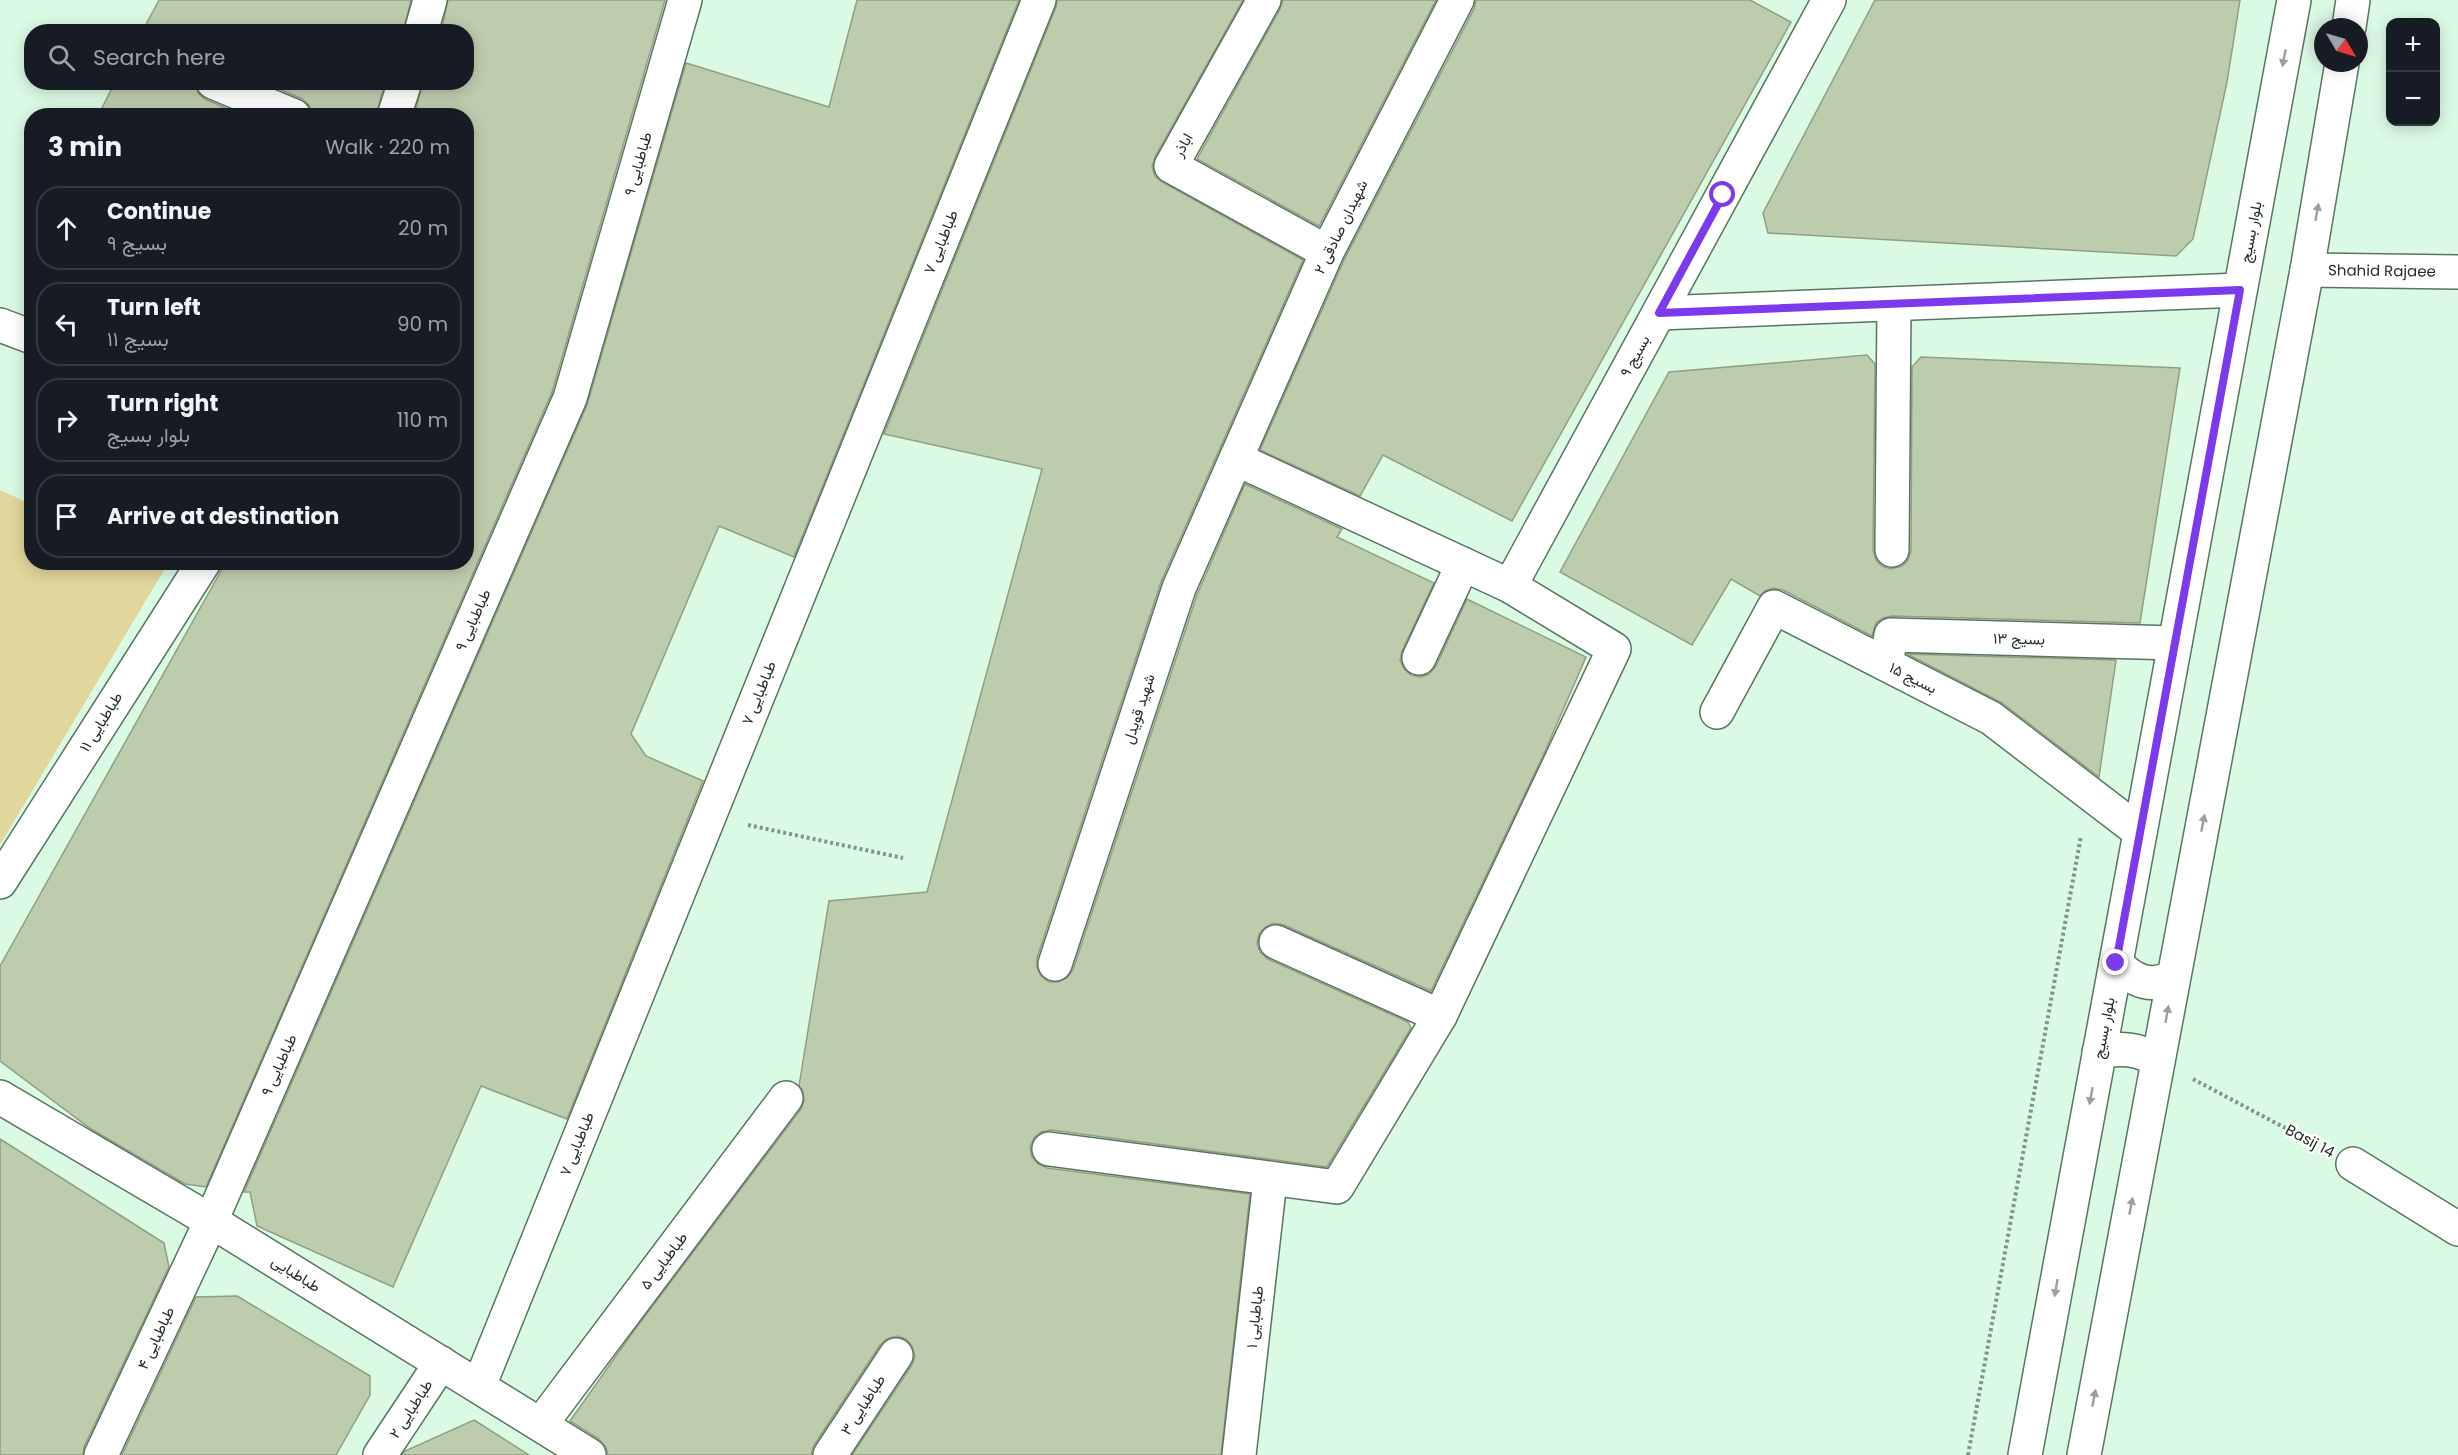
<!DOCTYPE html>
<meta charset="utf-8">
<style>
:root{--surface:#171b24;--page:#242831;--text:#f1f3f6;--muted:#9ea1a6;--line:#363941}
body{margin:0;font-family:Poppins,Vazirmatn,sans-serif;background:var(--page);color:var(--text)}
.controls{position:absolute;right:18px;top:18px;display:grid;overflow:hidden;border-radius:12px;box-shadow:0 3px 15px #0003}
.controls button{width:54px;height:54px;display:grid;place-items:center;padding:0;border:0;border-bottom:2px solid var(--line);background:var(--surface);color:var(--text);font:30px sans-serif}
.compass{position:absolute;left:2314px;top:18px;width:54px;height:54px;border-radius:50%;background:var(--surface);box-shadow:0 3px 15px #0003;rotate:128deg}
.stop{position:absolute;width:18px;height:18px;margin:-14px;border:4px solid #7c3aed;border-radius:50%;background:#fff}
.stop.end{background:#7c3aed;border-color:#fff;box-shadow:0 2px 6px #0008}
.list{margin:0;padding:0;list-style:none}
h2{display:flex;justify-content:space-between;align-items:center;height:78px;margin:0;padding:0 24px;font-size:26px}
h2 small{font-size:20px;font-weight:400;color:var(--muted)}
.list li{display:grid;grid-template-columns:39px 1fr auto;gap:18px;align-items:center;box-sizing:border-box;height:84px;margin:0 12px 12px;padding:0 12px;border:2px solid var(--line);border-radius:24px}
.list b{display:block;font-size:22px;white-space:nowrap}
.list p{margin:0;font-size:20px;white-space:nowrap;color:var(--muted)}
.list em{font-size:20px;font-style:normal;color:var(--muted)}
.icon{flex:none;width:33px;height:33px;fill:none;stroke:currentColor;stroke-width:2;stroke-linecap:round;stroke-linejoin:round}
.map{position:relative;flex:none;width:2458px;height:1455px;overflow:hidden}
.search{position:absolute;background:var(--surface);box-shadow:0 3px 15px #0003;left:24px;top:24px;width:450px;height:66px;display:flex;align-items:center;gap:15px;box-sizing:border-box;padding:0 21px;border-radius:24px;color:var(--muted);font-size:22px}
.panel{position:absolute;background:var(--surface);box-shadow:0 3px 15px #0003;left:24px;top:108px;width:450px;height:462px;border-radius:24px}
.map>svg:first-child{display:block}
.green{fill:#e1d69c}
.building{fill:#beccae;stroke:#919e81;stroke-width:1.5}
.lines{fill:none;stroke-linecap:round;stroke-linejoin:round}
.minor-casing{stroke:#597562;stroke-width:36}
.major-casing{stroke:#597562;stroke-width:36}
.path{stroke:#7f9586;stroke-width:4;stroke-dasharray:3 3;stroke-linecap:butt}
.minor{stroke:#fff;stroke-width:33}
.major{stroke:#fff;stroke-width:33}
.oneway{fill:#9ba09d}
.route{stroke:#7c3aed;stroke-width:8}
.labels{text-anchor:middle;stroke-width:5;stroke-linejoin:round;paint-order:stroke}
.street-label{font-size:15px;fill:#212d25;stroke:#fefefe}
</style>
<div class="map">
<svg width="2458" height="1455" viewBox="0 0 2458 1455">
<rect width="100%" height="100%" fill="#dbfae4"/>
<path class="green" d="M0,490L31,504L32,562H162L167,565L0,845Z"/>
<g class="building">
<path d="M159,0H411L403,32H142Z"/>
<path d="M448,0H665L552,392L206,1187L185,1184L91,1129L0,1061V966L226,562H466V116H414L423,82H466V32H441Z"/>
<path d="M857,0H1019L794,557L719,526L631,734L646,756L703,781L567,1119L481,1086L393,1287L257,1226L250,1192H244L587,405L686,63L829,107Z"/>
<path d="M1057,0H1243L1155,157L1152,167L1155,176L1162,182L1303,260L1161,582L1037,958V967L1041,976L1049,982H1058L1067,978L1073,970L1197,595L1245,484L1342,529L1337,537L1434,583L1402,651L1400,660L1404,669L1411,675L1421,677L1429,674L1436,666L1467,599L1586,657L1542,758L1431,991L1284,925L1274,923L1265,927L1259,934L1257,944L1260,952L1268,959L1408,1022L1411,1028L1327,1167L1051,1130L1041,1132L1034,1138L1030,1147L1032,1157L1038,1164L1047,1168L1250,1194L1221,1455H852L912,1365L915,1356L912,1346L906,1339L897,1336L887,1339L880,1345L814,1445L811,1455H608L606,1447L599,1439L570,1421L633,1332L801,1109L804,1101L803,1091L799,1086L829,901L927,892L1042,469L884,434L1056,7Z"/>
<path d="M1283,0H1436L1319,226L1197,159L1280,9Z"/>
<path d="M1476,0H1750L1791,22L1512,521L1383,455L1360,496L1260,450L1344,260L1474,9Z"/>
<path d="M1875,0H2240L2227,82L2193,239L2176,256L1768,233L1763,213Z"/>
<path d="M115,82H195L198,93L205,99L244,116H98Z"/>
<path d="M263,82H385L376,116H312L309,105L302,99Z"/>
<path d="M1867,355L1875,364L1873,550L1876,560L1882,566L1891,569L1902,566L1908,560L1911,551L1912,367L1921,357L2180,368L2140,623L1892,616L1883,618L1876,623L1872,636L1783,590L1773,588L1765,591L1760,596L1731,579L1692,645L1560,572L1669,372Z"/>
<path d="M1907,654L2116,660L2099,777L2002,703Z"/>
<path d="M0,1139L164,1243L169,1267L84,1447L83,1455H0Z"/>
<path d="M237,1296L370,1376V1395L336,1455H122L196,1297Z"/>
<path d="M474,1420L529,1455H402L405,1451Z"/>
</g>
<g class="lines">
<defs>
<g id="minor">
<path d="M1264,0L1171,166L1327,252"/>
<path d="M421,32L430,0"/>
<path d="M213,82L294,116"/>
<path d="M394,116L405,82"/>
<path id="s1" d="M2307,270L2458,272"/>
<path d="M1659,313L2240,290"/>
<path d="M0,325L32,337"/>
<path d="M1892,550L1894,304"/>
<path d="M1510,586L1829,0"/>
<path d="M1419,658L1463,564"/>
<path d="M1886,664L1891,635L2175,643"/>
<path d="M1717,712L1774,607L1991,718L2140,832"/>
<path d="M0,882L204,562"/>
<path d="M1276,942L1440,1016"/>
<path d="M1055,964L1179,588L1327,252L1457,0"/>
<path d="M0,1097L211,1221L589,1455"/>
<path d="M1049,1149L1337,1187L1440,1016L1614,649L1510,586L1236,459"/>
<path d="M2353,1164L2458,1229"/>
<path d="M479,1386L1039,0"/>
<path d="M541,1424L786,1098"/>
<path d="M101,1455L211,1221L570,398L685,0"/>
<path d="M380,1455L441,1363"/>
<path d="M830,1455L896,1355"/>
<path d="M1239,1455L1270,1180"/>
</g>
<g id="major">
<path d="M2349,27L2353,0"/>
<path d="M2116,963C2133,981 2150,989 2173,977"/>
<path d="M2099,1052C2121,1047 2138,1049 2158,1060"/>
<path d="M2025,1455L2294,0"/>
<path d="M2084,1455L2307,270L2342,63"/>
</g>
</defs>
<use href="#minor" class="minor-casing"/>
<use href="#major" class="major-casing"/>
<g class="path">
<path d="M748,825L903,858"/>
<path d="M2193,1079L2319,1146"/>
<path d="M1968,1455L2081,836"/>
</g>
<use href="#minor" class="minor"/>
<use href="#major" class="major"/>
</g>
<defs><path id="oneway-solid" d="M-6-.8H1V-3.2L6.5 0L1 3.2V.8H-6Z" transform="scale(1.5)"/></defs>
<g class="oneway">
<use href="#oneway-solid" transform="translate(2284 58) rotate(101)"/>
<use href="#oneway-solid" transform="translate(2317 212) rotate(-80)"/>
<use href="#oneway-solid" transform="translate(2203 823) rotate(-79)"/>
<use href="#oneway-solid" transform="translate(2167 1014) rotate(-80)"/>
<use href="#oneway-solid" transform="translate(2091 1096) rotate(100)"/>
<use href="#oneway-solid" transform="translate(2131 1206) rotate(-79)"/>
<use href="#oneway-solid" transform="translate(2056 1288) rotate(100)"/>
<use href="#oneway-solid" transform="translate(2094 1398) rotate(-79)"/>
</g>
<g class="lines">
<path class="route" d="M1723,195L1659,313L2240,290L2116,963"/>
</g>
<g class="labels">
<g class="street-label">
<text transform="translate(1183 145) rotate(-61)" y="5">اباذر</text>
<text transform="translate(638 164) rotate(-74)" y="5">طباطبایی ۹</text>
<text transform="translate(1341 227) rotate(-64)" y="5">شهیدان صادقی ۲</text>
<text transform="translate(2251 232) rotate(-79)" y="5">بلوار بسیج</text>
<text transform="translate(941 242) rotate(-68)" y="5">طباطبایی ۷</text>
<text dy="5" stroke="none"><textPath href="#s1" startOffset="75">Shahid Rajaee</textPath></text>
<text transform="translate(1635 356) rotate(-61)" y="5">بسیج ۹</text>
<text transform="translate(473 620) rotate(-66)" y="5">طباطبایی ۹</text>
<text transform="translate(2019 639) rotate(1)" y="5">بسیج ۱۳</text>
<text transform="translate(1913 678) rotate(27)" y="5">بسیج ۱۵</text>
<text transform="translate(759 693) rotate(-68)" y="5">طباطبایی ۷</text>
<text transform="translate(1139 709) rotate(-72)" y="5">شهید قویدل</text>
<text transform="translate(101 722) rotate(-58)" y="5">طباطبایی ۱۱</text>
<text transform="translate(2104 1028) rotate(-79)" y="5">بلوار بسیج</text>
<text transform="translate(279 1065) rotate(-66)" y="5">طباطبایی ۹</text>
<text transform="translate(2310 1141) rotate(28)" y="5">Basij 14</text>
<text transform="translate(577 1144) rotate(-68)" y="5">طباطبایی ۷</text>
<text transform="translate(664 1261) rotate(-53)" y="5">طباطبایی ۵</text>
<text transform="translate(296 1274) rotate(32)" y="5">طباطبایی</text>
<text transform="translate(1255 1317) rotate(-84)" y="5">طباطبایی ۱</text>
<text transform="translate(156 1338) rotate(-65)" y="5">طباطبایی ۴</text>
<text transform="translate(863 1405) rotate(-57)" y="5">طباطبایی ۳</text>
<text transform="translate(411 1409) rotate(-57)" y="5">طباطبایی ۲</text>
</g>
</g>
</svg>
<div class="controls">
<button>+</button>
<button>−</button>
</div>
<svg class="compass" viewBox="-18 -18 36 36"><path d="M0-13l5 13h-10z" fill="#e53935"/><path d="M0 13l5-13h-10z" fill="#9ea1a6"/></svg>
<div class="stop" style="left:1723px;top:195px"></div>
<div class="stop end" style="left:2116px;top:963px"></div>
<div class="search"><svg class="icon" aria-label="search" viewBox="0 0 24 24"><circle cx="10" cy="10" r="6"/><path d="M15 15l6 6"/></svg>Search here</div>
<section class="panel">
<h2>3 min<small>Walk · 220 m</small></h2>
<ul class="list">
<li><svg class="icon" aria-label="ahead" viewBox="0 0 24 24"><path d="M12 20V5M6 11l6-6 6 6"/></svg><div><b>Continue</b><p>بسیج ۹</p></div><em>20 m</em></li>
<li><svg class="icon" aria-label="left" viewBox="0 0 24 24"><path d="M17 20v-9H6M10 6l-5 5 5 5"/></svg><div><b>Turn left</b><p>بسیج ۱۱</p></div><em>90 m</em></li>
<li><svg class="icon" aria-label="right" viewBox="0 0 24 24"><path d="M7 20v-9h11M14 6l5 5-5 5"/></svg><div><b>Turn right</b><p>بلوار بسیج</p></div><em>110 m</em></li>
<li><svg class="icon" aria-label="arrive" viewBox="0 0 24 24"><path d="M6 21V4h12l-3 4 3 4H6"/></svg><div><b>Arrive at destination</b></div></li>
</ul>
</section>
</div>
